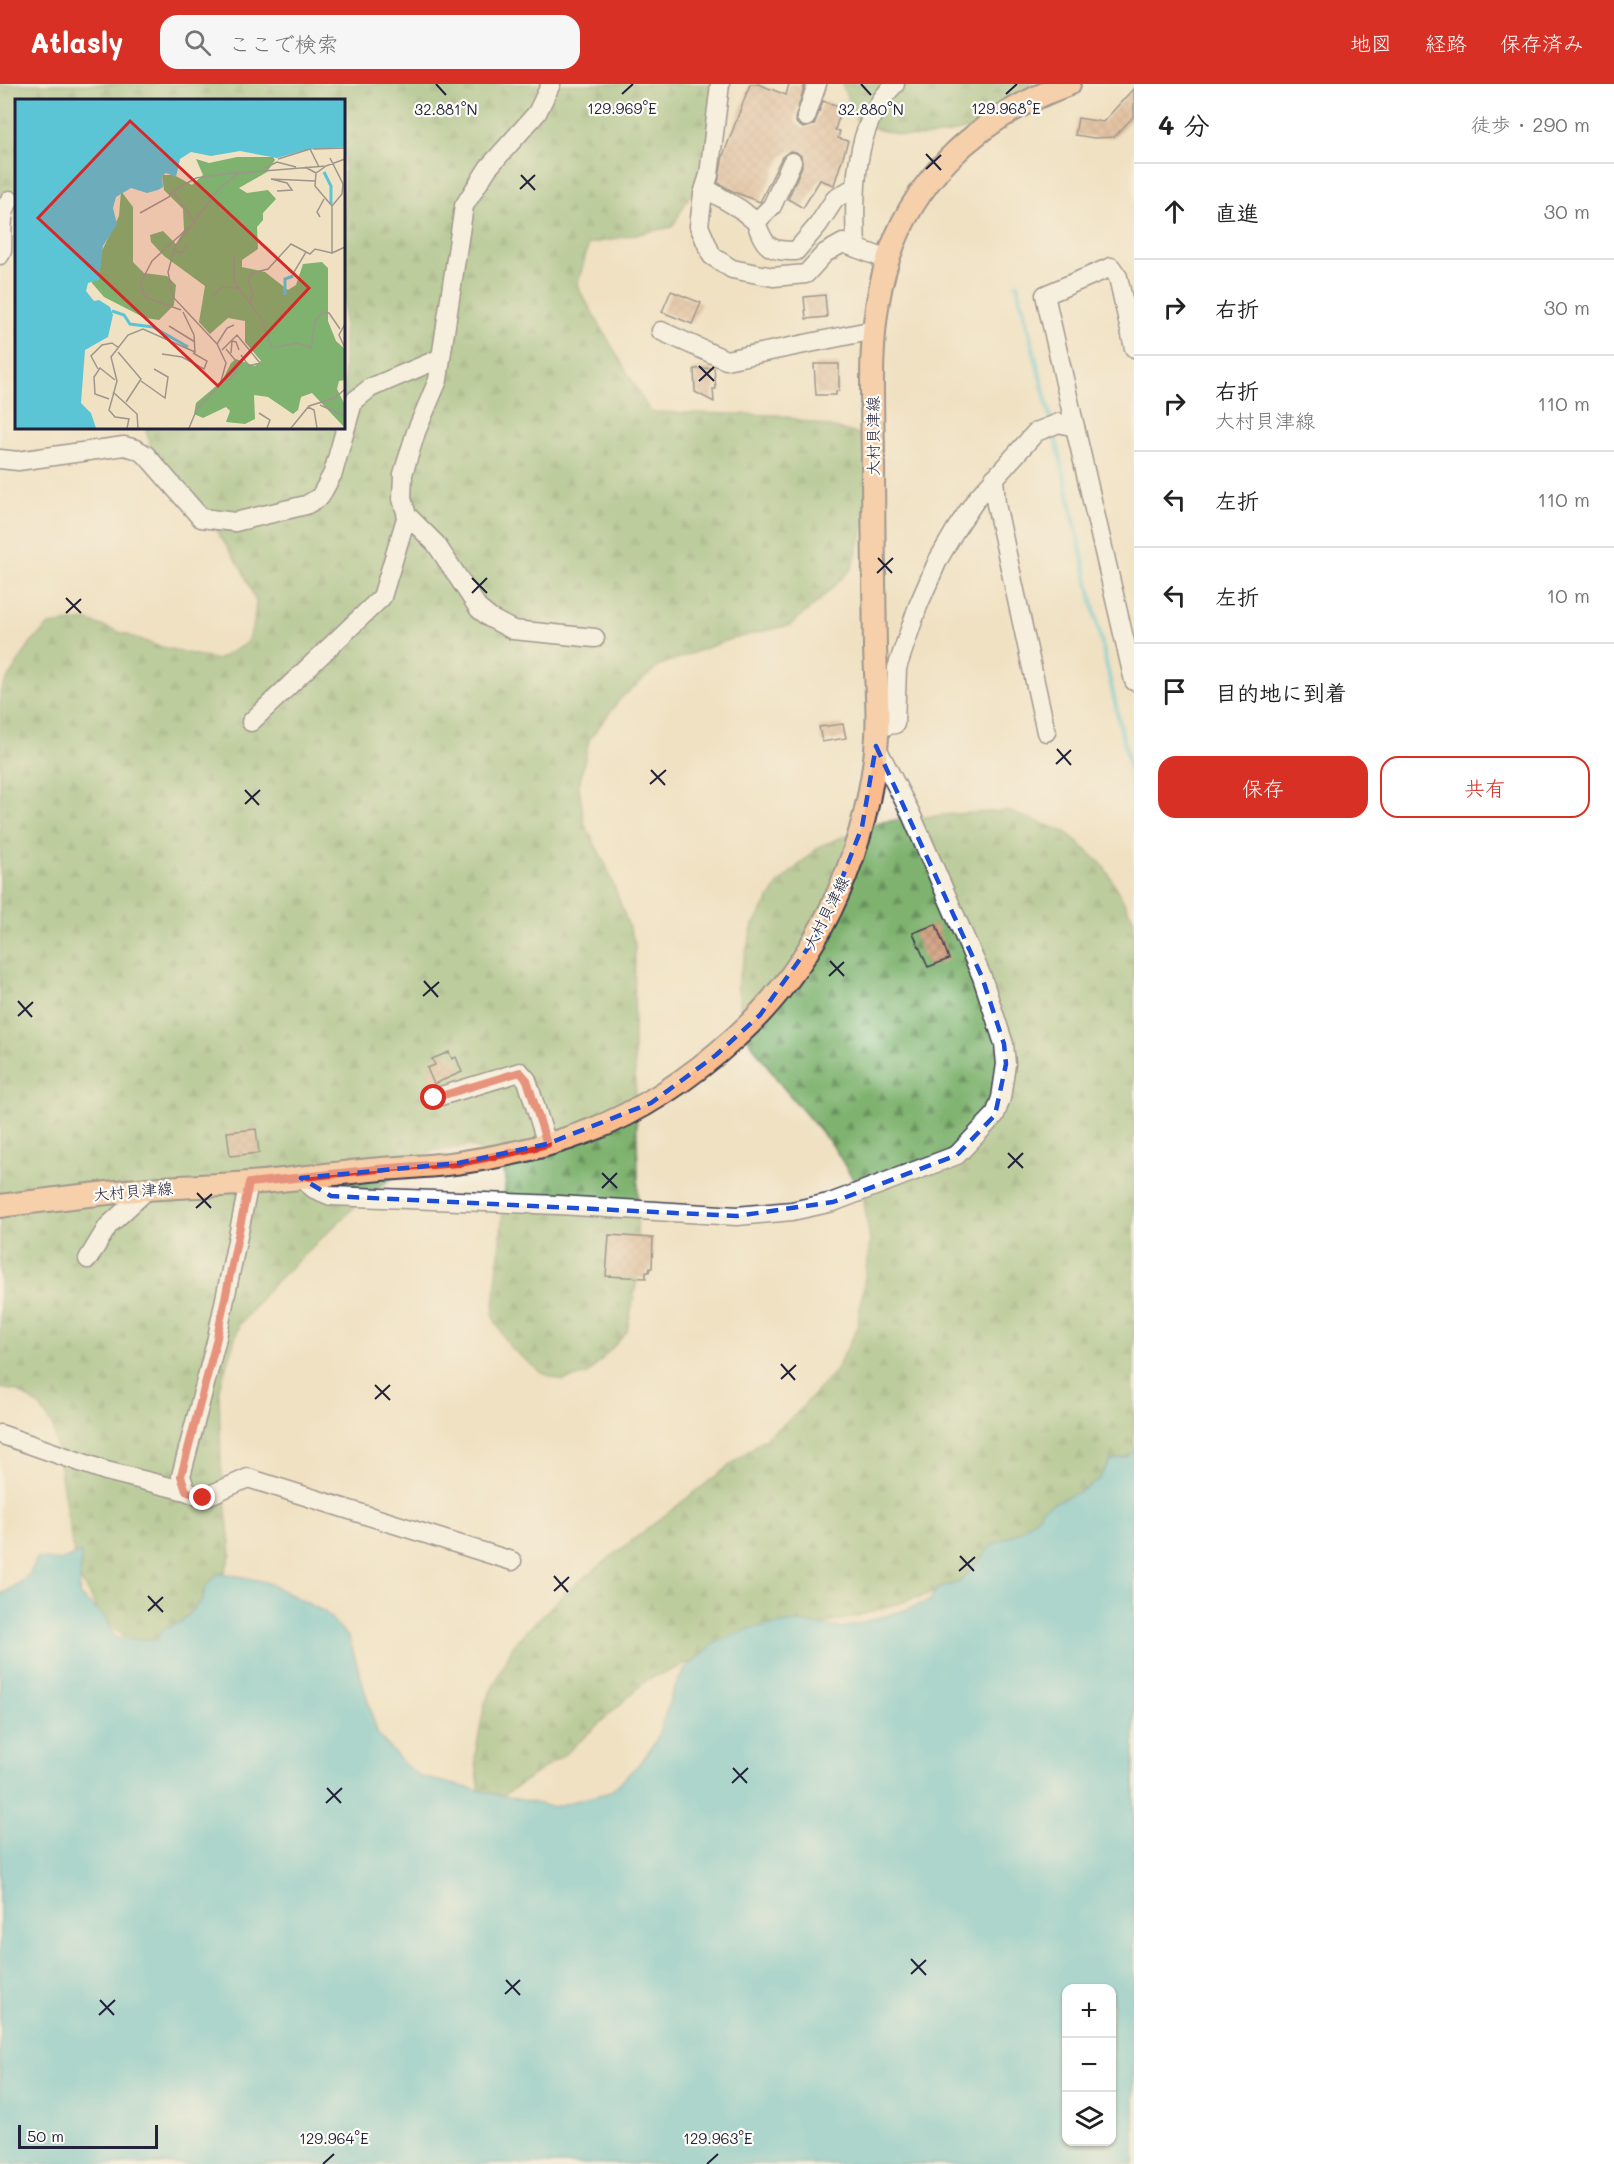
<!DOCTYPE html>
<html lang="ja">
<meta charset="utf-8">
<style>
:root{--surface:#fff;--page:#f6f6f6;--text:#222;--muted:#767676;--line:#e0e0e0;--accent:#d93025}
body{margin:0;font-family:Mali,"Klee One",sans-serif;background:var(--page);color:var(--text)}
.controls{position:absolute;right:18px;bottom:18px;display:grid;overflow:hidden;border-radius:12px;box-shadow:0 2px 4px #0004}
.controls button{width:54px;height:54px;display:grid;place-items:center;padding:0;border:0;border-bottom:2px solid var(--line);background:var(--surface);color:var(--text);font:30px sans-serif}
.scale{position:absolute;left:18px;bottom:15px;width:140px;box-sizing:border-box;padding-left:6px;border:3px solid #22223b;border-top:0;font-size:16px;line-height:21px;white-space:nowrap;color:#22223b;-webkit-text-stroke:4px #fdfcf7;paint-order:stroke}
.stop{position:absolute;width:18px;height:18px;margin:-14px;border:4px solid #d93025;border-radius:50%;background:#fff}
.stop.end{background:#d93025;border-color:#fff;box-shadow:0 2px 6px #0008}
.list{margin:0;padding:0;list-style:none}
h2{display:flex;justify-content:space-between;align-items:center;height:78px;margin:0;padding:0 24px;font-size:26px}
h2 small{font-size:20px;font-weight:400;color:var(--muted)}
.list li{display:grid;grid-template-columns:39px 1fr auto;gap:18px;align-items:center;box-sizing:border-box;height:96px;padding:0 24px;border-top:2px solid var(--line)}
.list b{display:block;font-size:22px;white-space:nowrap}
.list p{margin:0;font-size:20px;white-space:nowrap;color:var(--muted)}
.list em{font-size:20px;font-style:normal;color:var(--muted)}
.actions{display:flex;gap:12px;padding:18px 24px}
.actions a{flex:1;padding:14px 0;border:2px solid var(--accent);border-radius:18px;text-align:center;font-size:21px;color:var(--accent)}
.actions .main{background:var(--accent);color:#fff}
.icon{flex:none;width:33px;height:33px;fill:none;stroke:currentColor;stroke-width:2;stroke-linecap:round;stroke-linejoin:round}
.map{position:relative;flex:none;width:1134px;height:2080px;overflow:hidden}
header{display:flex;align-items:center;gap:36px;box-sizing:border-box;height:84px;padding:0 30px;background:var(--accent);color:#fff}
header strong{font-size:28px}
nav{display:flex;gap:33px;margin-inline-start:auto;font-size:21px}
.search{width:420px;height:54px;background:var(--page);display:flex;align-items:center;gap:15px;box-sizing:border-box;padding:0 21px;border-radius:18px;color:var(--muted);font-size:22px}
main{display:flex}
aside{flex:1;background:var(--surface)}
.map>svg:first-child{display:block}
.forest{fill:url(#forest-firs);stroke:#506a54;stroke-width:1.5}
.water{fill:#5bc5d5;stroke:#3e7488;stroke-width:1.5;fill-rule:evenodd}
.lines{fill:none;stroke-linecap:round;stroke-linejoin:round}
.stream{stroke:#5bc5d5;stroke-width:5}
.building{fill:url(#building-cross-hatch)}
.minor-casing{stroke:#413f4f;stroke-width:21}
.major-casing{stroke:#413f4f;stroke-width:26}
.minor{stroke:#fff;stroke-width:18}
.major{stroke:#fbbb8c;stroke-width:22}
.route{stroke:#d93025;stroke-width:8}
.marked{fill:none;stroke:#1d4ed8;stroke-width:4.5;stroke-dasharray:12 8;stroke-linejoin:round}
.ticks{fill:none;stroke:#22223b;stroke-width:2}
.labels{text-anchor:middle;stroke-width:4.5;stroke-linejoin:round;paint-order:stroke}
.street-label{font-size:16px;fill:#22223b;stroke:#fdfcf7}
.inset-river{fill:none;stroke:#5bc5d5;stroke-width:3}
.inset-road{fill:none;stroke:#9e958d;stroke-width:1.5}
.view{fill:#d62828;fill-opacity:0.15;stroke:#d62828;stroke-width:3}
.inset-edge{fill:none;stroke:#22223b;stroke-width:3}
.ticks-label{font-size:15px;text-anchor:middle;fill:#22223b;stroke:#fdfcf7;stroke-width:4.5;stroke-linejoin:round;paint-order:stroke}
</style>
<header>
<strong>Atlasly</strong>
<div class="search"><svg class="icon" aria-label="search" viewBox="0 0 24 24"><circle cx="10" cy="10" r="6"/><path d="M15 15l6 6"/></svg>ここで検索</div>
<nav><a>地図</a><a>経路</a><a>保存済み</a></nav>
</header>
<main>
<div class="map">
<svg width="1134" height="2080" viewBox="0 0 1134 2080">
<defs>
<pattern id="forest-firs" width="22" height="20" patternUnits="userSpaceOnUse" patternTransform="scale(1.5)"><rect width="22" height="20" fill="#7eb26e"/><path d="M5 1l3.5 6h-7zM16 11l3.5 6h-7z" fill="#67905c"/></pattern>
<pattern id="building-cross-hatch" width="8" height="8" patternUnits="userSpaceOnUse" patternTransform="scale(1.5)"><rect width="8" height="8" fill="#d19d7b"/><path d="M0 0l8 8M0 8l8-8" fill="none" stroke="#a98066"/></pattern>
</defs>
<rect width="100%" height="100%" fill="#fdfcf7"/>
<filter id="ink" filterUnits="userSpaceOnUse"><feTurbulence type="fractalNoise" baseFrequency=".0167" numOctaves="2"/><feDisplacementMap in="SourceGraphic" scale="12" xChannelSelector="R" yChannelSelector="G"/><feConvolveMatrix kernelMatrix="1 2 1 2 8 2 1 2 1" color-interpolation-filters="sRGB"/></filter>
<filter id="wash" filterUnits="userSpaceOnUse"><feTurbulence type="fractalNoise" baseFrequency=".008" numOctaves="4" result="noise"/><feDisplacementMap in="SourceGraphic" scale="24" xChannelSelector="R" yChannelSelector="G"/><feGaussianBlur stdDeviation="1.35" result="paint"/><feColorMatrix in="noise" values="0 0 0 0 0 0 0 0 0 0 0 0 0 0 0 0 0 1.4 0 .05"/><feComposite in="paint" operator="in"/></filter>
<g filter="url(#wash)">
<rect width="100%" height="100%" fill="#f0e1c3"/>
<g class="forest">
<path d="M0,0H718L704,87L672,143L589,160L577,202L650,328L779,331L859,350L875,384L867,433L852,484L818,518L790,541L731,555L660,581L620,615L589,656L579,701L584,739L606,781L635,859L634,961L638,1087L637,1196L627,1248L588,1290L562,1297L540,1288L510,1263L493,1233L506,1094L499,1075L470,1062L432,1067L366,1112L272,1201L239,1241L219,1305L221,1381L231,1470L216,1513L152,1562L132,1558L105,1539L77,1490L53,1343L40,1322L17,1307L0,1304V607L31,558L49,541L86,536L158,562L217,576L247,559L254,539L256,518L243,487L200,422L152,365L145,344H344V16H16V123L0,131Z"/>
<path d="M842,0H1072C1023,22 972,53 916,53C898,53 876,44 858,40Z"/>
<path d="M1007,727L1066,748L1104,782L1134,836V1447L854,1533L742,1559L648,1595L568,1668L482,1726L475,1671L485,1619L515,1558L568,1506L795,1331L835,1287L857,1245L870,1158L863,1111L833,1062L782,1002L746,952L737,902L753,841L779,799L820,762L881,738L953,730Z"/>
</g>
<path class="water" d="M1134,1367V2080H0V1511C18,1500 31,1495 37,1474L60,1477L81,1469L79,1511L105,1533L115,1554L157,1556L162,1546L181,1538L203,1515L205,1503L218,1490L238,1492L266,1498L325,1528L349,1554L378,1651L405,1681L421,1693L552,1723L610,1708L639,1680L656,1657L674,1605L686,1584L715,1559L752,1544L797,1538L842,1544L899,1528L929,1517L937,1505L960,1498L992,1461L1020,1447L1040,1430L1042,1424L1087,1404L1099,1395L1110,1377L1125,1373ZM1066,1904H1112V2058H1066Z"/>
<g class="lines">
<path class="stream" d="M1017,200L1057,360L1134,703"/>
</g>
<g id="blocks">
<g class="building">
<path d="M750,0H758L786,11L789,0H805L795,35L797,40L803,44L814,41L823,17L842,23L835,46L840,47L838,54L848,57L834,101L820,96L803,124L788,115L802,82L801,72L796,68L790,67L782,73L760,118L734,108L718,99L723,72Z"/>
<path d="M1134,4V32L1114,53L1094,54L1075,51L1078,34L1103,38Z"/>
<path d="M671,207L701,219L692,240L662,228Z"/>
<path d="M825,211L827,233L806,235L804,213Z"/>
<path d="M814,280H839V307H836V311H816Z"/>
<path d="M714,284L716,305H713L714,318L695,308L694,285Z"/>
<path d="M843,640L846,654L822,658L819,643Z"/>
<path d="M936,840L949,875L928,883L913,849Z"/>
<path d="M449,968L452,975L456,973L462,988L434,1000L427,984L435,981L432,975Z"/>
<path d="M256,1045L259,1069L230,1072L227,1048Z"/>
<path d="M609,1151L653,1154L652,1184H650L649,1188H646V1194L606,1192Z"/>
</g>
</g>
</g>
<g filter="url(#ink)">
<use href="#blocks" fill-opacity="0" stroke="#413f4f" stroke-width="1.5"/>
<g class="lines">
<defs>
<g id="minor">
<path d="M720,0L709,91L703,110L699,142L712,172L732,185L773,193L806,190L825,169L843,159L888,176"/>
<path d="M806,33L817,0"/>
<path d="M792,78L772,122L756,138C765,164 769,167 796,167L818,141L835,115L855,103"/>
<path d="M705,104L740,125L756,138"/>
<path d="M856,164C854,110 852,41 895,0"/>
<path d="M0,171L2,167C3,149 0,130 10,116"/>
<path d="M661,247L726,276L874,246"/>
<path d="M441,274L464,122L488,84L537,29L551,0"/>
<path d="M1075,343L1045,211L1111,183L1118,193L1134,264"/>
<path d="M0,375L18,377L124,362L136,365L146,371L201,434L235,438L306,421L320,413L333,389L353,318L370,304L441,274L438,296L416,348L403,390L402,415L407,431L436,460L479,525L490,534L513,546L595,554"/>
<path d="M994,394L996,420L1046,648"/>
<path d="M251,638L382,513L407,431"/>
<path d="M877,643L895,640L897,584L918,522L938,476L956,445L977,414L1036,348L1059,339L1075,343L1134,597"/>
<path d="M434,1014L520,988L527,996L547,1060"/>
<path d="M301,1094L314,1105L331,1112L559,1121L737,1132L792,1127L833,1118L957,1071L995,1031L1001,1014L1006,980L1004,960L982,893L910,728L876,662"/>
<path d="M249,1099L216,1258L181,1392L186,1407L203,1414L248,1394L512,1477"/>
<path d="M88,1175L108,1142L148,1105"/>
<path d="M0,1350L106,1387L186,1407"/>
</g>
<path id="major" d="M0,1122C49,1116 99,1109 148,1105C182,1102 216,1102 250,1099C290,1096 330,1090 370,1086C401,1083 432,1083 463,1078C505,1072 549,1062 589,1047C645,1026 693,992 737,952C815,881 862,779 875,675C880,638 876,600 875,563C874,498 873,433 873,368C872,313 869,256 881,201C903,101 975,34 1069,0"/>
</defs>
<use href="#minor" class="minor-casing"/>
<use href="#major" class="major-casing"/>
<use href="#minor" class="minor"/>
<use href="#major" class="major"/>
</g>
</g>
<g class="lines" filter="url(#ink)">
<path class="route" d="M203,1414L186,1407L181,1392L216,1258L249,1099L377,1085L459,1079L525,1066L547,1060L527,996L520,988L434,1014"/>
</g>
<path d="M0 0H1134V2080H0ZM876,662L982,893L1004,960L1006,980L995,1031L957,1071L833,1118L737,1132L331,1112L301,1094L459,1079L547,1060L651,1019L716,971L760,931L823,843L862,743Z" fill="#f0e1c3" fill-opacity=".55" fill-rule="evenodd"/>
<path class="marked" d="M876,662L982,893L1004,960L1006,980L995,1031L957,1071L833,1118L737,1132L331,1112L301,1094L459,1079L547,1060L651,1019L716,971L760,931L823,843L862,743Z"/>
<path class="ticks" d="M436,0L446,11M861,0L871,11M622,10L633,0M1006,10L1017,0M926,70L941,86M926,85L941,71M521,91L535,106M520,105L535,91M699,282L714,297M699,297L714,283M878,474L892,489M877,489L893,474M472,494L487,509M472,509L487,494M66,514L81,529M66,529L81,515M1057,665L1071,681M1056,680L1071,666M651,686L665,701M650,700L666,686M245,706L259,721M245,720L260,706M830,877L844,892M829,892L844,878M424,897L438,913M423,912L439,898M18,917L32,933M18,932L33,918M1008,1069L1023,1084M1008,1084L1023,1069M602,1089L617,1104M602,1104L617,1089M197,1109L211,1124M196,1124L212,1110M781,1280L795,1296M781,1295L796,1281M375,1301L390,1316M375,1315L390,1301M960,1472L974,1487M959,1487L975,1473M554,1492L568,1508M554,1507L569,1493M148,1512L163,1528M148,1527L163,1513M733,1684L747,1699M732,1699L748,1684M327,1704L341,1719M326,1719L342,1704M911,1875L926,1891M911,1890L926,1876M506,1896L520,1911M505,1910L520,1896M100,1916L114,1931M99,1931L115,1916M323,2080L334,2070M707,2080L718,2070"/>
<g class="labels">
<g class="street-label">
<text transform="translate(873 352) rotate(-90)" y="6">大村貝津線</text>
<text transform="translate(826 829) rotate(-63)" y="6">大村貝津線</text>
<text transform="translate(133 1107) rotate(-5)" y="6">大村貝津線</text>
</g>
</g>
<g transform="translate(15 15)">
<rect width="330" height="330" fill="#f0e1c3"/>
<path d="M222,58H258L260,61L252,73L224,89L232,94L253,91L261,100L248,114V121L242,128L243,150L227,161V168L250,173L273,191L281,186L288,165L307,163L313,169V222L321,242L330,250V281L324,282L322,290L330,306V329L297,294L286,298L283,311L278,315L253,298L239,296L240,320L230,325L211,323L215,312L211,308L188,319L179,315L181,304L207,282L216,264L221,260L240,267L246,262L230,243V222L213,219L195,235L184,223L190,187L149,157L136,143L135,136L148,132L161,145L169,131L168,110L149,91L147,76H159L177,86L188,76L181,60L194,64ZM106,92L118,108V163L129,174L152,177L161,186L159,206L144,221L130,219L89,198L77,184V172L104,117Z" fill="#7eb26e"/>
<path d="M0,1H330V48L290,51L262,59L225,52L196,57L176,53L165,60L161,78L151,74L147,77L148,88L143,91L132,94L116,89L101,98L98,109L102,125L88,147L84,181L73,184L71,192L79,202L84,201L95,208L98,216L93,238L70,251L66,304L76,314L81,329H0Z" fill="#5bc5d5"/>
<path class="inset-river" d="M309,73L316,87V105M270,196V180L278,177M97,212L109,216L115,225L138,228L173,248"/>
<path class="inset-road" d="M299,50L330,49M315,59L328,85L327,95L317,107V154L330,148M263,60L295,50L304,68M290,68L301,74L311,67M250,69L262,63L281,68M301,74L300,87L317,107M158,92L181,79L224,73M262,92L277,91L272,84L256,80L300,82M125,114L154,98L158,92L179,122M305,118L302,113L309,100M159,151L167,154L172,145M219,159V181L224,189M283,180L279,173L291,153M198,196L208,188L224,189L235,205L238,194L233,183L237,174L253,170L276,145L295,155L300,150L317,154M235,205L246,219L257,249L282,244L296,249L300,222L308,213L314,214L325,230M166,211L130,198L125,185L137,162L175,127M330,225L324,236L330,249M154,227L180,243M202,245L212,229L219,226M207,251L222,236L245,264L234,267L226,256M103,253L126,280L111,303M216,254L217,242L221,243L224,251M147,255L167,258L189,270L192,262L178,254M83,270L76,257L87,246L97,244L104,249M126,282L150,299L153,278L139,270M208,282L216,280L222,270L221,262L211,250M98,293L122,315L123,329M94,300L80,295L79,278L85,269L100,281M305,306L330,317M293,308L299,311L302,329M244,314L255,321L252,329M112,329L114,320L100,318L94,311L102,282L96,258L113,236L128,230L180,253L179,236L168,213M174,329L182,310L205,286L211,264L202,245L158,198L153,173L160,148L204,90L224,74L311,67L330,60M276,329L294,307L320,299L330,290"/>
<path class="view" d="M115,22L294,189L203,287L23,119Z"/>
<rect width="330" height="330" class="inset-edge"/>
</g>
<g class="ticks-label">
<text x="622" y="30">129.969°E</text>
<text x="1006" y="30">129.968°E</text>
<text x="446" y="31">32.881°N</text>
<text x="871" y="31">32.880°N</text>
<text x="334" y="2060">129.964°E</text>
<text x="718" y="2060">129.963°E</text>
</g>
</svg>
<div class="controls">
<button>+</button>
<button>−</button>
<button><svg class="icon" aria-label="layers" viewBox="0 0 24 24"><path d="M12 4l9 5-9 5-9-5zM3 14l9 5 9-5"/></svg></button>
</div>
<div class="scale">50 m</div>
<div class="stop" style="left:434px;top:1014px"></div>
<div class="stop end" style="left:203px;top:1414px"></div>
</div>
<aside>
<h2>4 分<small>徒歩 · 290 m</small></h2>
<ul class="list">
<li><svg class="icon" aria-label="ahead" viewBox="0 0 24 24"><path d="M12 20V5M6 11l6-6 6 6"/></svg><div><b>直進</b></div><em>30 m</em></li>
<li><svg class="icon" aria-label="right" viewBox="0 0 24 24"><path d="M7 20v-9h11M14 6l5 5-5 5"/></svg><div><b>右折</b></div><em>30 m</em></li>
<li><svg class="icon" aria-label="right" viewBox="0 0 24 24"><path d="M7 20v-9h11M14 6l5 5-5 5"/></svg><div><b>右折</b><p>大村貝津線</p></div><em>110 m</em></li>
<li><svg class="icon" aria-label="left" viewBox="0 0 24 24"><path d="M17 20v-9H6M10 6l-5 5 5 5"/></svg><div><b>左折</b></div><em>110 m</em></li>
<li><svg class="icon" aria-label="left" viewBox="0 0 24 24"><path d="M17 20v-9H6M10 6l-5 5 5 5"/></svg><div><b>左折</b></div><em>10 m</em></li>
<li><svg class="icon" aria-label="arrive" viewBox="0 0 24 24"><path d="M6 21V4h12l-3 4 3 4H6"/></svg><div><b>目的地に到着</b></div></li>
</ul>
<div class="actions"><a class="main">保存</a><a>共有</a></div>
</aside>
</main>
